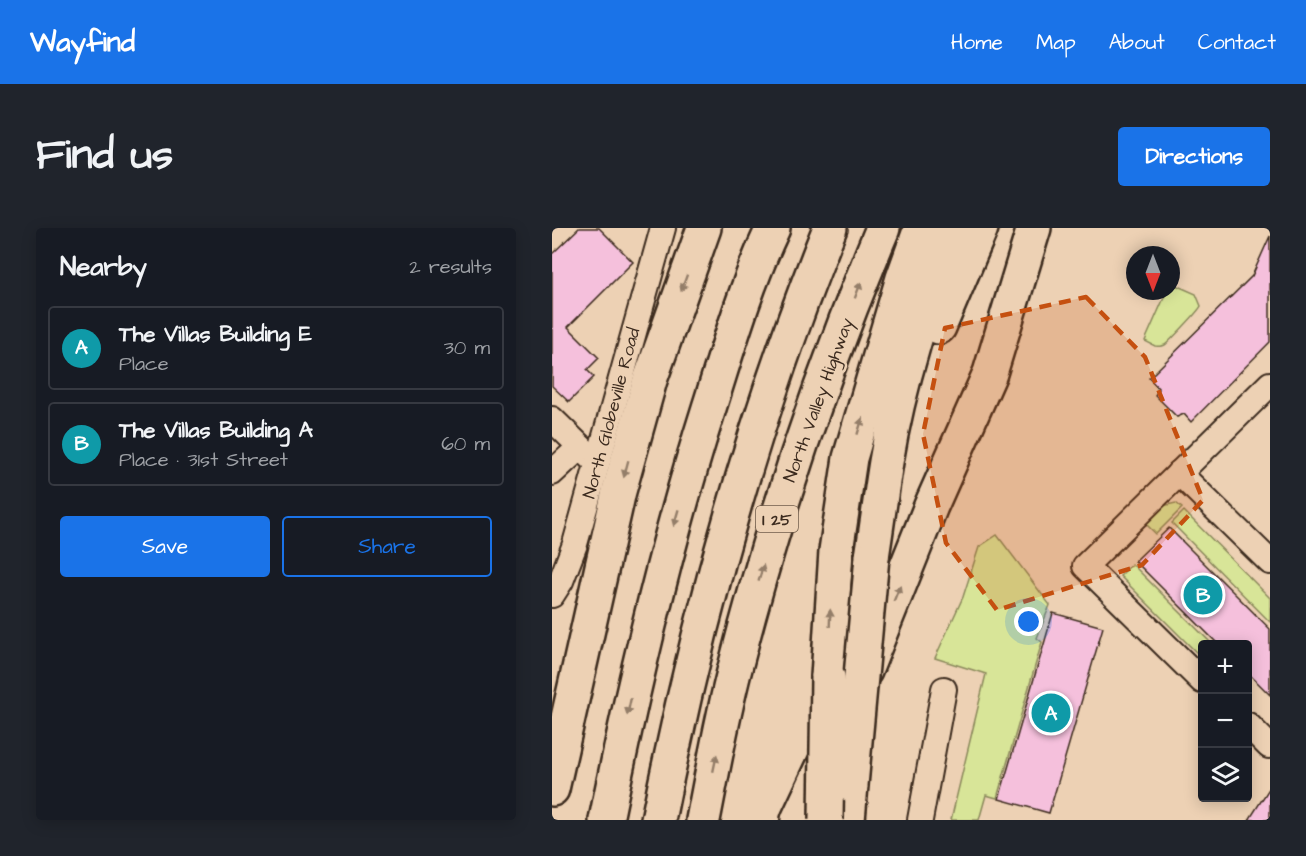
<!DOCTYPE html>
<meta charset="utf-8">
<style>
:root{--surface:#171b24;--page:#20242c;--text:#f1f3f6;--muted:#9ea1a6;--line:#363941;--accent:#1a73e8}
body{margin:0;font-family:"Architects Daughter",sans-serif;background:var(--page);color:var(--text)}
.controls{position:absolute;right:18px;bottom:18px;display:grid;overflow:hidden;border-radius:6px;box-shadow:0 3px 15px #0003}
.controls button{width:54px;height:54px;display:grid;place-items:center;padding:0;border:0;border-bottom:2px solid var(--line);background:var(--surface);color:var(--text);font:30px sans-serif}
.compass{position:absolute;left:574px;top:18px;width:54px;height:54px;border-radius:50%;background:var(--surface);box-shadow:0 3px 15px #0003;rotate:180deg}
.you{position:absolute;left:477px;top:394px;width:21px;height:21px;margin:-15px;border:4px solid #fff;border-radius:50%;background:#1a73e8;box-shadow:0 0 0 9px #1a73e833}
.badge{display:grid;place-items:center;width:39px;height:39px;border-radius:50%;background:var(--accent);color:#fff;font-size:20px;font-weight:700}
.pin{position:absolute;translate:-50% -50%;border:3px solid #fff;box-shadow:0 2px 6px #0006}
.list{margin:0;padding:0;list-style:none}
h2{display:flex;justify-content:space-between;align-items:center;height:78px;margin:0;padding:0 24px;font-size:26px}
h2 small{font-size:20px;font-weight:400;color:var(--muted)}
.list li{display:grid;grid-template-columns:39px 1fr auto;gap:18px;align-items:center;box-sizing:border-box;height:84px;margin:0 12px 12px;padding:0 12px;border:2px solid var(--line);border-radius:6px}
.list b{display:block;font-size:22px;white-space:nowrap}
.list p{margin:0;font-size:20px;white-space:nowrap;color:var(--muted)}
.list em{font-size:20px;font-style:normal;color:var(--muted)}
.actions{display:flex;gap:12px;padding:18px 24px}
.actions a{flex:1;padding:14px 0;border:2px solid var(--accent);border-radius:6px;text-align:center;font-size:21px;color:var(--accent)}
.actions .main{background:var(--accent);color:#fff}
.icon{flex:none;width:33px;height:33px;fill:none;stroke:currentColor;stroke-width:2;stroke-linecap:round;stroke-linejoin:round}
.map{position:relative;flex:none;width:718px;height:592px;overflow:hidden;border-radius:6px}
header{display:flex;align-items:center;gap:36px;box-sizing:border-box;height:84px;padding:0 30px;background:var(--accent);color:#fff}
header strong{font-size:28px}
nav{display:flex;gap:33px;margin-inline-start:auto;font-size:21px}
.intro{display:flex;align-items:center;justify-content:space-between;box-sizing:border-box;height:144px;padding:0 36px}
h1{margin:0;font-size:42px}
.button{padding:15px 27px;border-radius:6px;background:var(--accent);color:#fff;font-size:21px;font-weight:700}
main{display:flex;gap:36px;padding:0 36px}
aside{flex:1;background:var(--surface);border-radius:6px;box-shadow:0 3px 15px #0003}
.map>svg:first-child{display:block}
.green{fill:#d8e598;stroke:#8a885b;stroke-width:1.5}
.building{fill:#f5c0dc;stroke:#3b2a1e;stroke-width:1.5}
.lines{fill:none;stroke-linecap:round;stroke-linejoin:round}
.minor-casing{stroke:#3b2a1e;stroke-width:28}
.highway-casing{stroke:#3b2a1e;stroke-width:38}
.minor{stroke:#edd1b4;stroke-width:24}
.highway{stroke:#edd1b4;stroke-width:33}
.highway-bridge-casing{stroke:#3b2a1e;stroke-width:38;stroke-linecap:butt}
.highway-bridge{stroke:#edd1b4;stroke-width:33}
.oneway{fill:#947e69}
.marked{fill:#c55010;fill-opacity:0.2;stroke:#c55010;stroke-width:4.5;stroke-dasharray:12 8;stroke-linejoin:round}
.labels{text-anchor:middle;stroke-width:5;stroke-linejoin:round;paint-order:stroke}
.shield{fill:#edd1b4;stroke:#705c4b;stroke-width:1.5}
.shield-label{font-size:16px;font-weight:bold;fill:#3b2a1e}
.street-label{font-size:18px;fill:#3b2a1e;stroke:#edd1b4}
</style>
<header>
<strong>Wayfind</strong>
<nav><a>Home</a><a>Map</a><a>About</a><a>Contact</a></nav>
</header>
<div class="intro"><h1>Find us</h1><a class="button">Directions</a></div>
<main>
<aside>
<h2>Nearby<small>2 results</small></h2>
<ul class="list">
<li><span class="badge" style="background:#0f9aa8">A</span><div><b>The Villas Building E</b><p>Place</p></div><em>30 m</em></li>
<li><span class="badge" style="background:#0f9aa8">B</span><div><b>The Villas Building A</b><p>Place · 31st Street</p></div><em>60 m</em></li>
</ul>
<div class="actions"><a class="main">Save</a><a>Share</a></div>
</aside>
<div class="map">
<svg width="718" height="592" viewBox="0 0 718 592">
<rect width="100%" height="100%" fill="#edd1b4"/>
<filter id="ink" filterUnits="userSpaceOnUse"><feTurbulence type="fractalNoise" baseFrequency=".0167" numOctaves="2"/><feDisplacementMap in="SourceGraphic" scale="12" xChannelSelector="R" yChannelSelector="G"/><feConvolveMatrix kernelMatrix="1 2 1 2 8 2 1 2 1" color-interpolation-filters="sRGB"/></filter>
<g filter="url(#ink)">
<g class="green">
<path d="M619,55L644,66L649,78C647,83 617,114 613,117C609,119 607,118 603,118L593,113L615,63H619Z"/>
<path d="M624,275L630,280L604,306L591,293L606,279Z"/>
<path d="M632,283L718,370V394L620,295Z"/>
<path d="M445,307L498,377L485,410L490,414L445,570L434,567L427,592H399L434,446L383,430L411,369L427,319Z"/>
<path d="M580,336L660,416H650V430L568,348Z"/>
</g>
<g class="building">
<path d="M27,0H47L81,34L16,99L47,130L35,142L42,149L17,174L0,158V26Z"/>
<path d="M718,8V114L639,194L632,186L625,189L603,167L607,161L597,150L700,48Z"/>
<path d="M617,300L718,401V467L696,445V417H667L583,333Z"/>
<path d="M501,385L551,399L497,585L447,571Z"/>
<path d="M718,559V592H697Z"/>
</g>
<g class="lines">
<defs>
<g id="minor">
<path d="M0,191L45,235"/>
<path d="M0,245L28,219"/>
<path d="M627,245L718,334"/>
<path d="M0,367L9,353L23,316L111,0"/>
<path d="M650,453L533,338L718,156"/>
<path d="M696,497L717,518L718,516"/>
<path d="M368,592L392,461"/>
</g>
<g id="highway">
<path d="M387,99L429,0"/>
<path d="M320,329C325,297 329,265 334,234C347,154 373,76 400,0"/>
<path d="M313,443L379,278L438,145L482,0"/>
<path d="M276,449L284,323L298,230L351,50L369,0"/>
<path d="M0,561L67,263L98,152L152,0"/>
<path d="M54,592C82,453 114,316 157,180C176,120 194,57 221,0"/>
<path d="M106,592C146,390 201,191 278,0"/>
<path d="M151,592C161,541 170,490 183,440C221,290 271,143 331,0"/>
<path d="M246,592L277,526"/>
<path d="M296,592L299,557"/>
</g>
</defs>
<use href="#minor" class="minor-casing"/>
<use href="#highway" class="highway-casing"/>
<use href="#minor" class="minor"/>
<use href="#highway" class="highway"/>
<defs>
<g id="highway-bridge">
<path d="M299,557L320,329"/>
<path d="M274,592L276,449"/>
</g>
</defs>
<use href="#highway-bridge" class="highway-bridge-casing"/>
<use href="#highway-bridge" class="highway-bridge"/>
</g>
<defs><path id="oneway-solid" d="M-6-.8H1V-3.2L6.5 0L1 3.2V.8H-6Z" transform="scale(1.5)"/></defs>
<g class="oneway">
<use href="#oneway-solid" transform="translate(132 55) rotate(110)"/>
<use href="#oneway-solid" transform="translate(306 62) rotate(-69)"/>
<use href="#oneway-solid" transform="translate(308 198) rotate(-73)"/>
<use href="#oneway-solid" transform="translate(74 241) rotate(105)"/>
<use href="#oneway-solid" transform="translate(124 290) rotate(106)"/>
<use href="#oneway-solid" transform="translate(209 345) rotate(-74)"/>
<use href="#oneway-solid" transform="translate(345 365) rotate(-68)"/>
<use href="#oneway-solid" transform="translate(278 390) rotate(-88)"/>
<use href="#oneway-solid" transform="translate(77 479) rotate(102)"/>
<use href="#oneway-solid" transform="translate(163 535) rotate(-78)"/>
</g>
</g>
<path class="marked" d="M534,69L593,129L651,272L590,337L445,382L394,315L371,206L393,100Z"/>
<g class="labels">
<rect class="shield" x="204" y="278" width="42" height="26" rx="4.5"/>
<g class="shield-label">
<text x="225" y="297">I 25</text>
</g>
<g class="street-label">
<text transform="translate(266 172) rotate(-70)" y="6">North Valley Highway</text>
<text transform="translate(59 185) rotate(-75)" y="6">North Globeville Road</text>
</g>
</g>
</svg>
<div class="controls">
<button>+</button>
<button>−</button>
<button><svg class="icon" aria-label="layers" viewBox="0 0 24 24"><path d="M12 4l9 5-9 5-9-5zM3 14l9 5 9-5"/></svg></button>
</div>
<svg class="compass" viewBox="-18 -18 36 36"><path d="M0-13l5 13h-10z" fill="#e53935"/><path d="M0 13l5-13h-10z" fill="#9ea1a6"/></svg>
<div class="you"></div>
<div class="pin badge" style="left:499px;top:485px;background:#0f9aa8">A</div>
<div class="pin badge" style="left:651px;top:367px;background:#0f9aa8">B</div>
</div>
</main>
